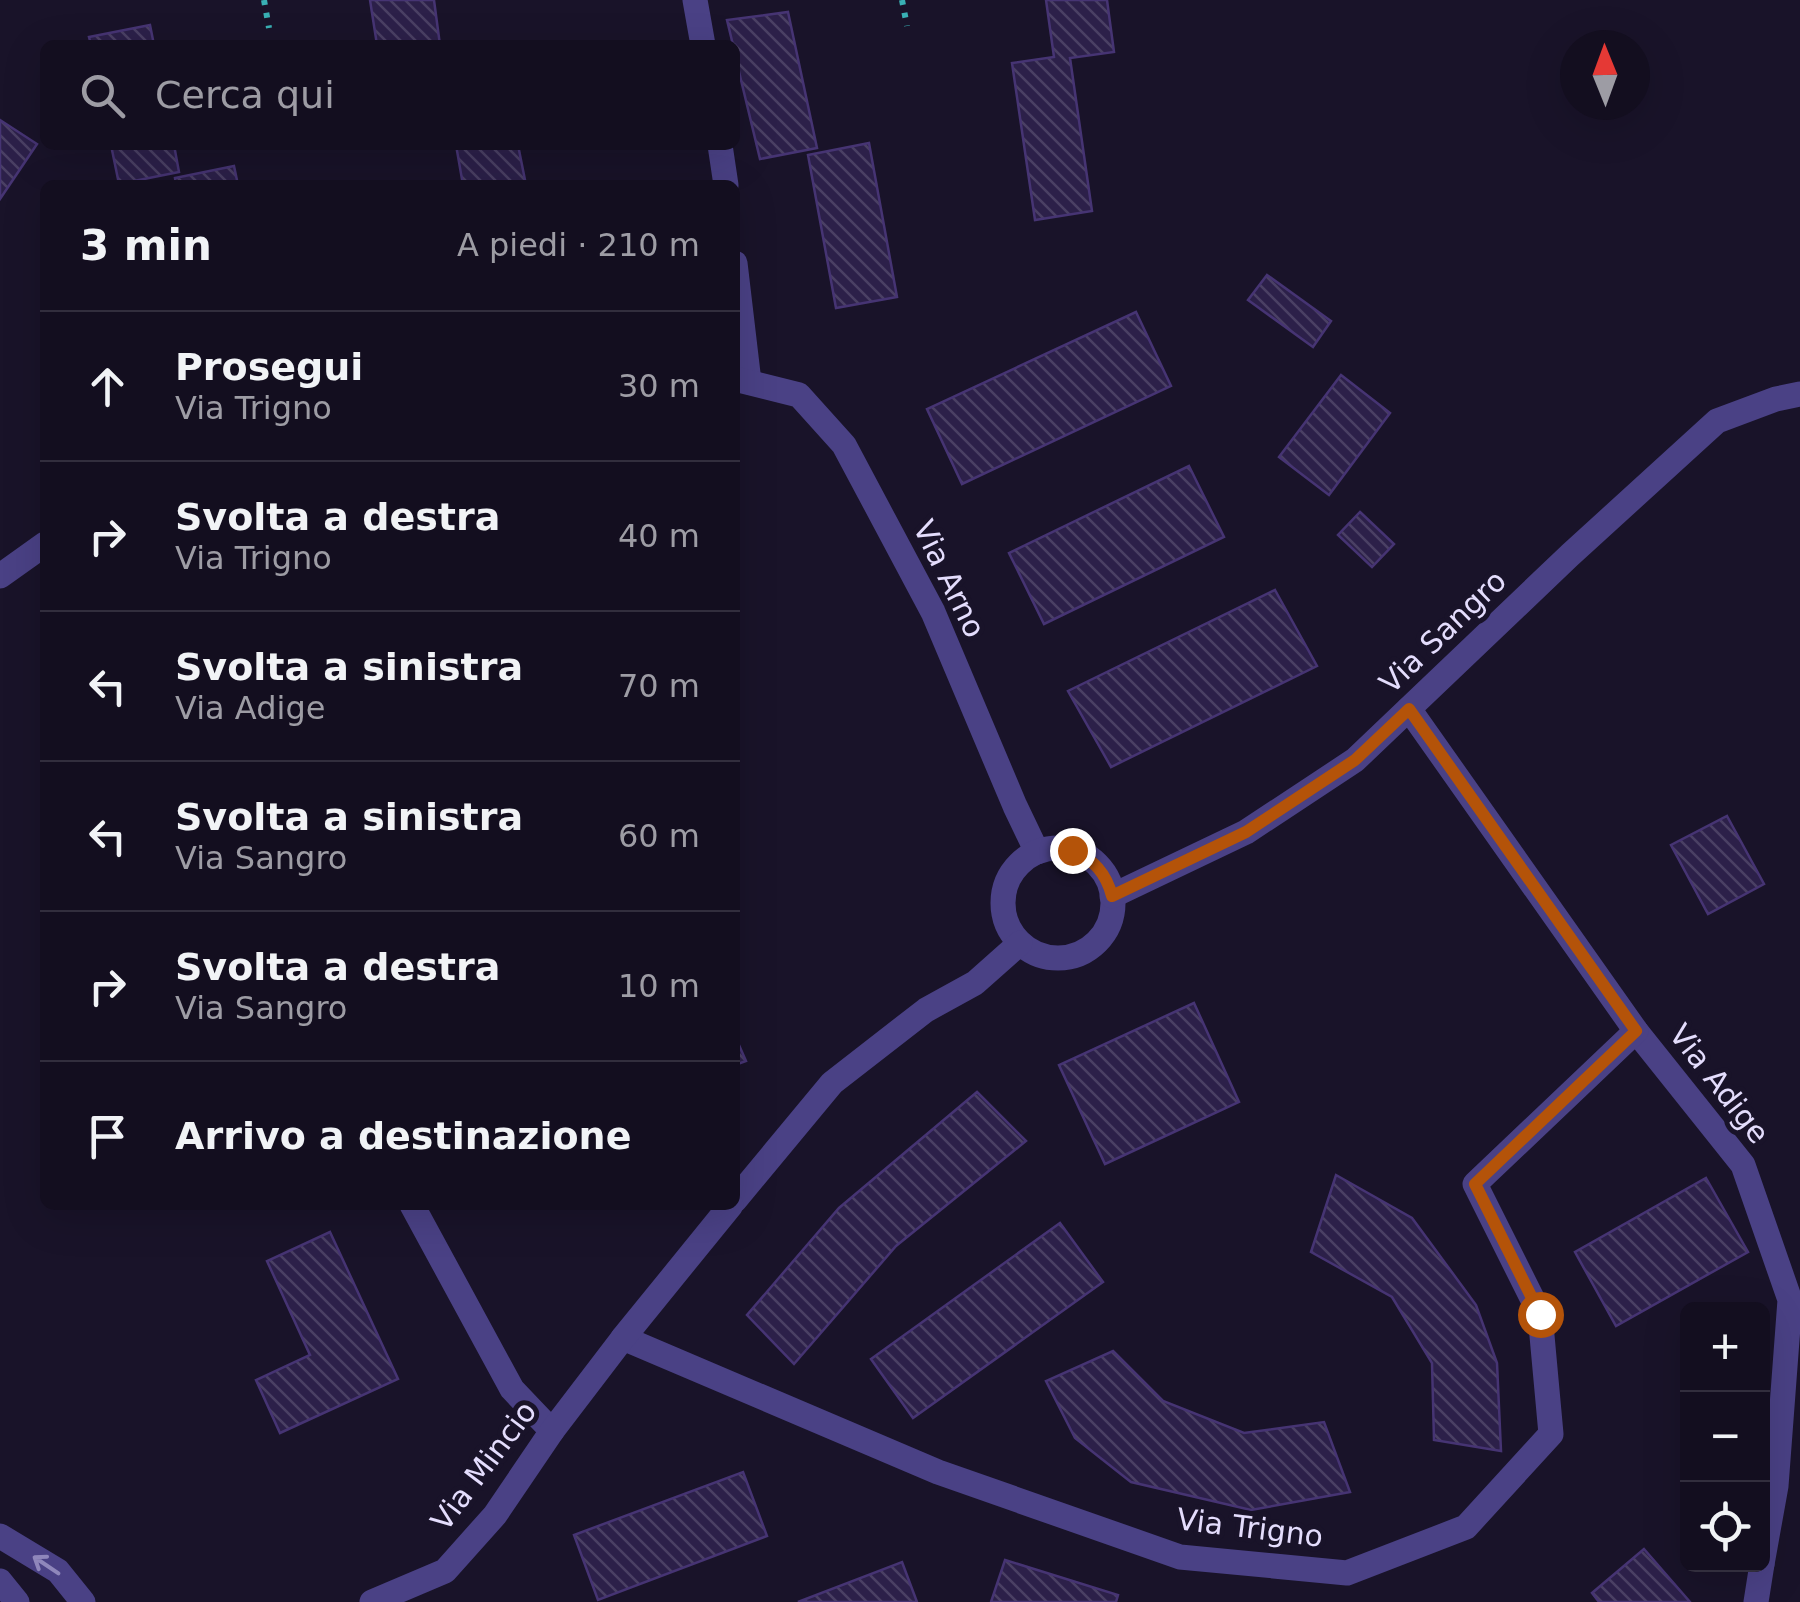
<!DOCTYPE html>
<html lang="it">
<meta charset="utf-8">
<style>
:root{--surface:#130e1f;--page:#201c2c;--text:#f1f3f6;--muted:#9d9ca4;--line:#322e3d}
body{margin:0;font-family:"DejaVu Sans",sans-serif;background:var(--page);color:var(--text)}
.controls{position:absolute;right:30px;bottom:30px;display:grid;overflow:hidden;border-radius:15px;box-shadow:0 10px 40px #0002}
.controls button{width:90px;height:90px;display:grid;place-items:center;padding:0;border:0;border-bottom:2px solid var(--line);background:var(--surface);color:var(--text);font:50px sans-serif}
.compass{position:absolute;left:1560px;top:30px;width:90px;height:90px;border-radius:50%;background:var(--surface);box-shadow:0 10px 40px #0002;rotate:359deg}
.stop{position:absolute;width:30px;height:30px;margin:-22px;border:8px solid #b45309;border-radius:50%;background:#fff}
.stop.end{background:#b45309;border-color:#fff;box-shadow:0 2px 10px #0008}
.list{margin:0;padding:0;list-style:none}
h2{display:flex;justify-content:space-between;align-items:center;height:130px;margin:0;padding:0 40px;font-size:42px}
h2 small{font-size:32px;font-weight:400;color:var(--muted)}
.list li{display:grid;grid-template-columns:65px 1fr auto;gap:30px;align-items:center;box-sizing:border-box;height:150px;padding:0 40px;border-top:2px solid var(--line)}
.list b{display:block;font-size:38px;white-space:nowrap}
.list p{margin:0;font-size:32px;white-space:nowrap;color:var(--muted)}
.list em{font-size:32px;font-style:normal;color:var(--muted)}
.icon{flex:none;width:55px;height:55px;fill:none;stroke:currentColor;stroke-width:2;stroke-linecap:round;stroke-linejoin:round}
.map{position:relative;flex:none;width:1800px;height:1602px;overflow:hidden}
.search{position:absolute;background:var(--surface);box-shadow:0 10px 40px #0002;left:40px;top:40px;width:700px;height:110px;display:flex;align-items:center;gap:25px;box-sizing:border-box;padding:0 35px;border-radius:15px;color:var(--muted);font-size:38px}
.panel{position:absolute;background:var(--surface);box-shadow:0 10px 40px #0002;left:40px;top:180px;width:700px;height:1030px;border-radius:15px}
.map>svg:first-child{display:block}
.building{fill:url(#building-back-hatch);stroke:#463473;stroke-width:2.5}
.lines{fill:none;stroke-linecap:round;stroke-linejoin:round}
.path{stroke:#39b0b4;stroke-width:6;stroke-dasharray:5 8;stroke-linecap:butt}
.minor{stroke:#4a4185;stroke-width:25}
.tertiary{stroke:#4a4185;stroke-width:25}
.oneway{stroke:#8f87bb}
.route{stroke:#b45309;stroke-width:12}
.labels{text-anchor:middle;stroke-width:10;stroke-linejoin:round;paint-order:stroke}
.street-label{font-size:30px;fill:#e4ddfd;stroke:#191329}
</style>
<div class="map">
<svg width="1800" height="1602" viewBox="0 0 1800 1602">
<defs>
<pattern id="building-back-hatch" width="6" height="6" patternUnits="userSpaceOnUse" patternTransform="scale(2.5)"><rect width="6" height="6" fill="#2c2049"/><path d="M-1 5l2 2M0 0l6 6M5-1l2 2" fill="none" stroke="#4a4064"/></pattern>
</defs>
<rect width="100%" height="100%" fill="#191329"/>
<g class="building">
<path d="M370,0H434L440,45H377Z"/>
<path d="M1046,0H1107L1114,52L1070,58L1092,211L1035,220L1012,63L1054,57Z"/>
<path d="M788,12L817,148L760,159L735,55V45H733L727,20Z"/>
<path d="M150,25L154,45H91L89,37Z"/>
<path d="M0,120L37,144L0,199Z"/>
<path d="M869,143L897,297L836,308L808,155Z"/>
<path d="M111,145H174L179,172L119,184Z"/>
<path d="M456,145H518L526,185H463Z"/>
<path d="M234,166L238,185H176L175,178Z"/>
<path d="M1267,275L1331,321L1313,347L1248,300Z"/>
<path d="M1136,312L1171,386L962,484L927,409Z"/>
<path d="M1341,375L1390,413L1329,495L1279,457Z"/>
<path d="M1189,466L1224,537L1044,624L1009,553Z"/>
<path d="M1360,512L1394,544L1372,567L1338,535Z"/>
<path d="M1275,590L1317,666L1111,767L1068,691Z"/>
<path d="M1727,816L1764,884L1708,914L1671,845Z"/>
<path d="M1194,1003L1239,1102L1105,1164L1059,1065Z"/>
<path d="M735,1036L746,1061L735,1065Z"/>
<path d="M977,1092L1026,1141L896,1246L794,1364L747,1315L839,1208Z"/>
<path d="M1336,1175L1412,1218L1476,1305L1497,1363L1501,1451L1434,1440L1432,1363L1392,1297L1311,1252Z"/>
<path d="M1706,1178L1748,1252L1616,1326L1575,1252Z"/>
<path d="M1060,1223L1103,1282L913,1418L871,1359Z"/>
<path d="M330,1232L398,1379L280,1433L256,1380L310,1355L267,1261Z"/>
<path d="M1762,1325H1764L1767,1470H1762Z"/>
<path d="M1113,1351L1163,1401L1244,1433L1324,1422L1350,1492L1251,1510L1131,1482L1075,1438L1046,1381Z"/>
<path d="M743,1472L767,1536L598,1600L574,1535Z"/>
<path d="M1644,1549L1690,1602H1599L1592,1593Z"/>
<path d="M1005,1560L1118,1595L1116,1602H991Z"/>
<path d="M902,1562L917,1602H798Z"/>
</g>
<g class="lines">
<g class="path">
<path d="M264,0L269,28"/>
<path d="M902,0L907,26"/>
</g>
<g class="minor">
<path d="M695,0L703,45"/>
<path d="M720,145L726,185"/>
<path d="M735,263L749,382"/>
<path d="M735,379L799,395L844,445L933,612L1015,806L1037,852"/>
<path d="M0,576L45,544"/>
<path d="M1409,709L1636,1031L1743,1165L1790,1300L1776,1486L1762,1564"/>
<path d="M412,1205L512,1389L552,1431"/>
<path d="M623,1338L938,1472L1180,1557L1347,1573L1466,1527L1551,1434L1540,1314L1475,1184L1636,1031"/>
<path d="M1756,1602L1762,1564"/>
</g>
<g class="tertiary">
<circle cx="1058" cy="903" r="55"/>
<path d="M1112,896L1246,832L1355,760L1570,555L1717,421L1776,399L1800,394"/>
<path d="M735,1200L832,1083L926,1010L975,983L1020,943"/>
<path d="M0,1536L58,1571L83,1602"/>
<path d="M0,1581L17,1602"/>
<path d="M372,1602L445,1571L495,1515L552,1431L623,1338L731,1205"/>
</g>
</g>
<defs><path id="oneway-shaft" d="M-6 0H5M1.5-3L5.5 0L1.5 3" fill="none" stroke-width="1.6" stroke-linecap="round" stroke-linejoin="round" transform="scale(2.5)"/></defs>
<use class="oneway" href="#oneway-shaft" transform="translate(46 1565) rotate(-146)"/>
<g class="lines">
<path class="route" d="M1072,850C1094,860 1106,873 1112,896L1246,832L1355,760L1409,709L1636,1031L1475,1184L1540,1314"/>
</g>
<g class="labels">
<g class="street-label">
<text transform="translate(949 579) rotate(64)" y="10">Via Arno</text>
<text transform="translate(1443 632) rotate(-44)" y="10">Via Sangro</text>
<text transform="translate(1719 1084) rotate(52)" y="10">Via Adige</text>
<text transform="translate(484 1466) rotate(-53)" y="10">Via Mincio</text>
<text transform="translate(1250 1528) rotate(7)" y="10">Via Trigno</text>
</g>
</g>
</svg>
<div class="controls">
<button>+</button>
<button>−</button>
<button><svg class="icon" aria-label="locate" viewBox="0 0 24 24"><circle cx="12" cy="12" r="6"/><path d="M12 2v4M12 18v4M2 12h4M18 12h4"/></svg></button>
</div>
<svg class="compass" viewBox="-18 -18 36 36"><path d="M0-13l5 13h-10z" fill="#e53935"/><path d="M0 13l5-13h-10z" fill="#9d9ca4"/></svg>
<div class="stop" style="left:1540px;top:1314px"></div>
<div class="stop end" style="left:1072px;top:850px"></div>
<div class="search"><svg class="icon" aria-label="search" viewBox="0 0 24 24"><circle cx="10" cy="10" r="6"/><path d="M15 15l6 6"/></svg>Cerca qui</div>
<section class="panel">
<h2>3 min<small>A piedi · 210 m</small></h2>
<ul class="list">
<li><svg class="icon" aria-label="ahead" viewBox="0 0 24 24"><path d="M12 20V5M6 11l6-6 6 6"/></svg><div><b>Prosegui</b><p>Via Trigno</p></div><em>30 m</em></li>
<li><svg class="icon" aria-label="right" viewBox="0 0 24 24"><path d="M7 20v-9h11M14 6l5 5-5 5"/></svg><div><b>Svolta a destra</b><p>Via Trigno</p></div><em>40 m</em></li>
<li><svg class="icon" aria-label="left" viewBox="0 0 24 24"><path d="M17 20v-9H6M10 6l-5 5 5 5"/></svg><div><b>Svolta a sinistra</b><p>Via Adige</p></div><em>70 m</em></li>
<li><svg class="icon" aria-label="left" viewBox="0 0 24 24"><path d="M17 20v-9H6M10 6l-5 5 5 5"/></svg><div><b>Svolta a sinistra</b><p>Via Sangro</p></div><em>60 m</em></li>
<li><svg class="icon" aria-label="right" viewBox="0 0 24 24"><path d="M7 20v-9h11M14 6l5 5-5 5"/></svg><div><b>Svolta a destra</b><p>Via Sangro</p></div><em>10 m</em></li>
<li><svg class="icon" aria-label="arrive" viewBox="0 0 24 24"><path d="M6 21V4h12l-3 4 3 4H6"/></svg><div><b>Arrivo a destinazione</b></div></li>
</ul>
</section>
</div>
